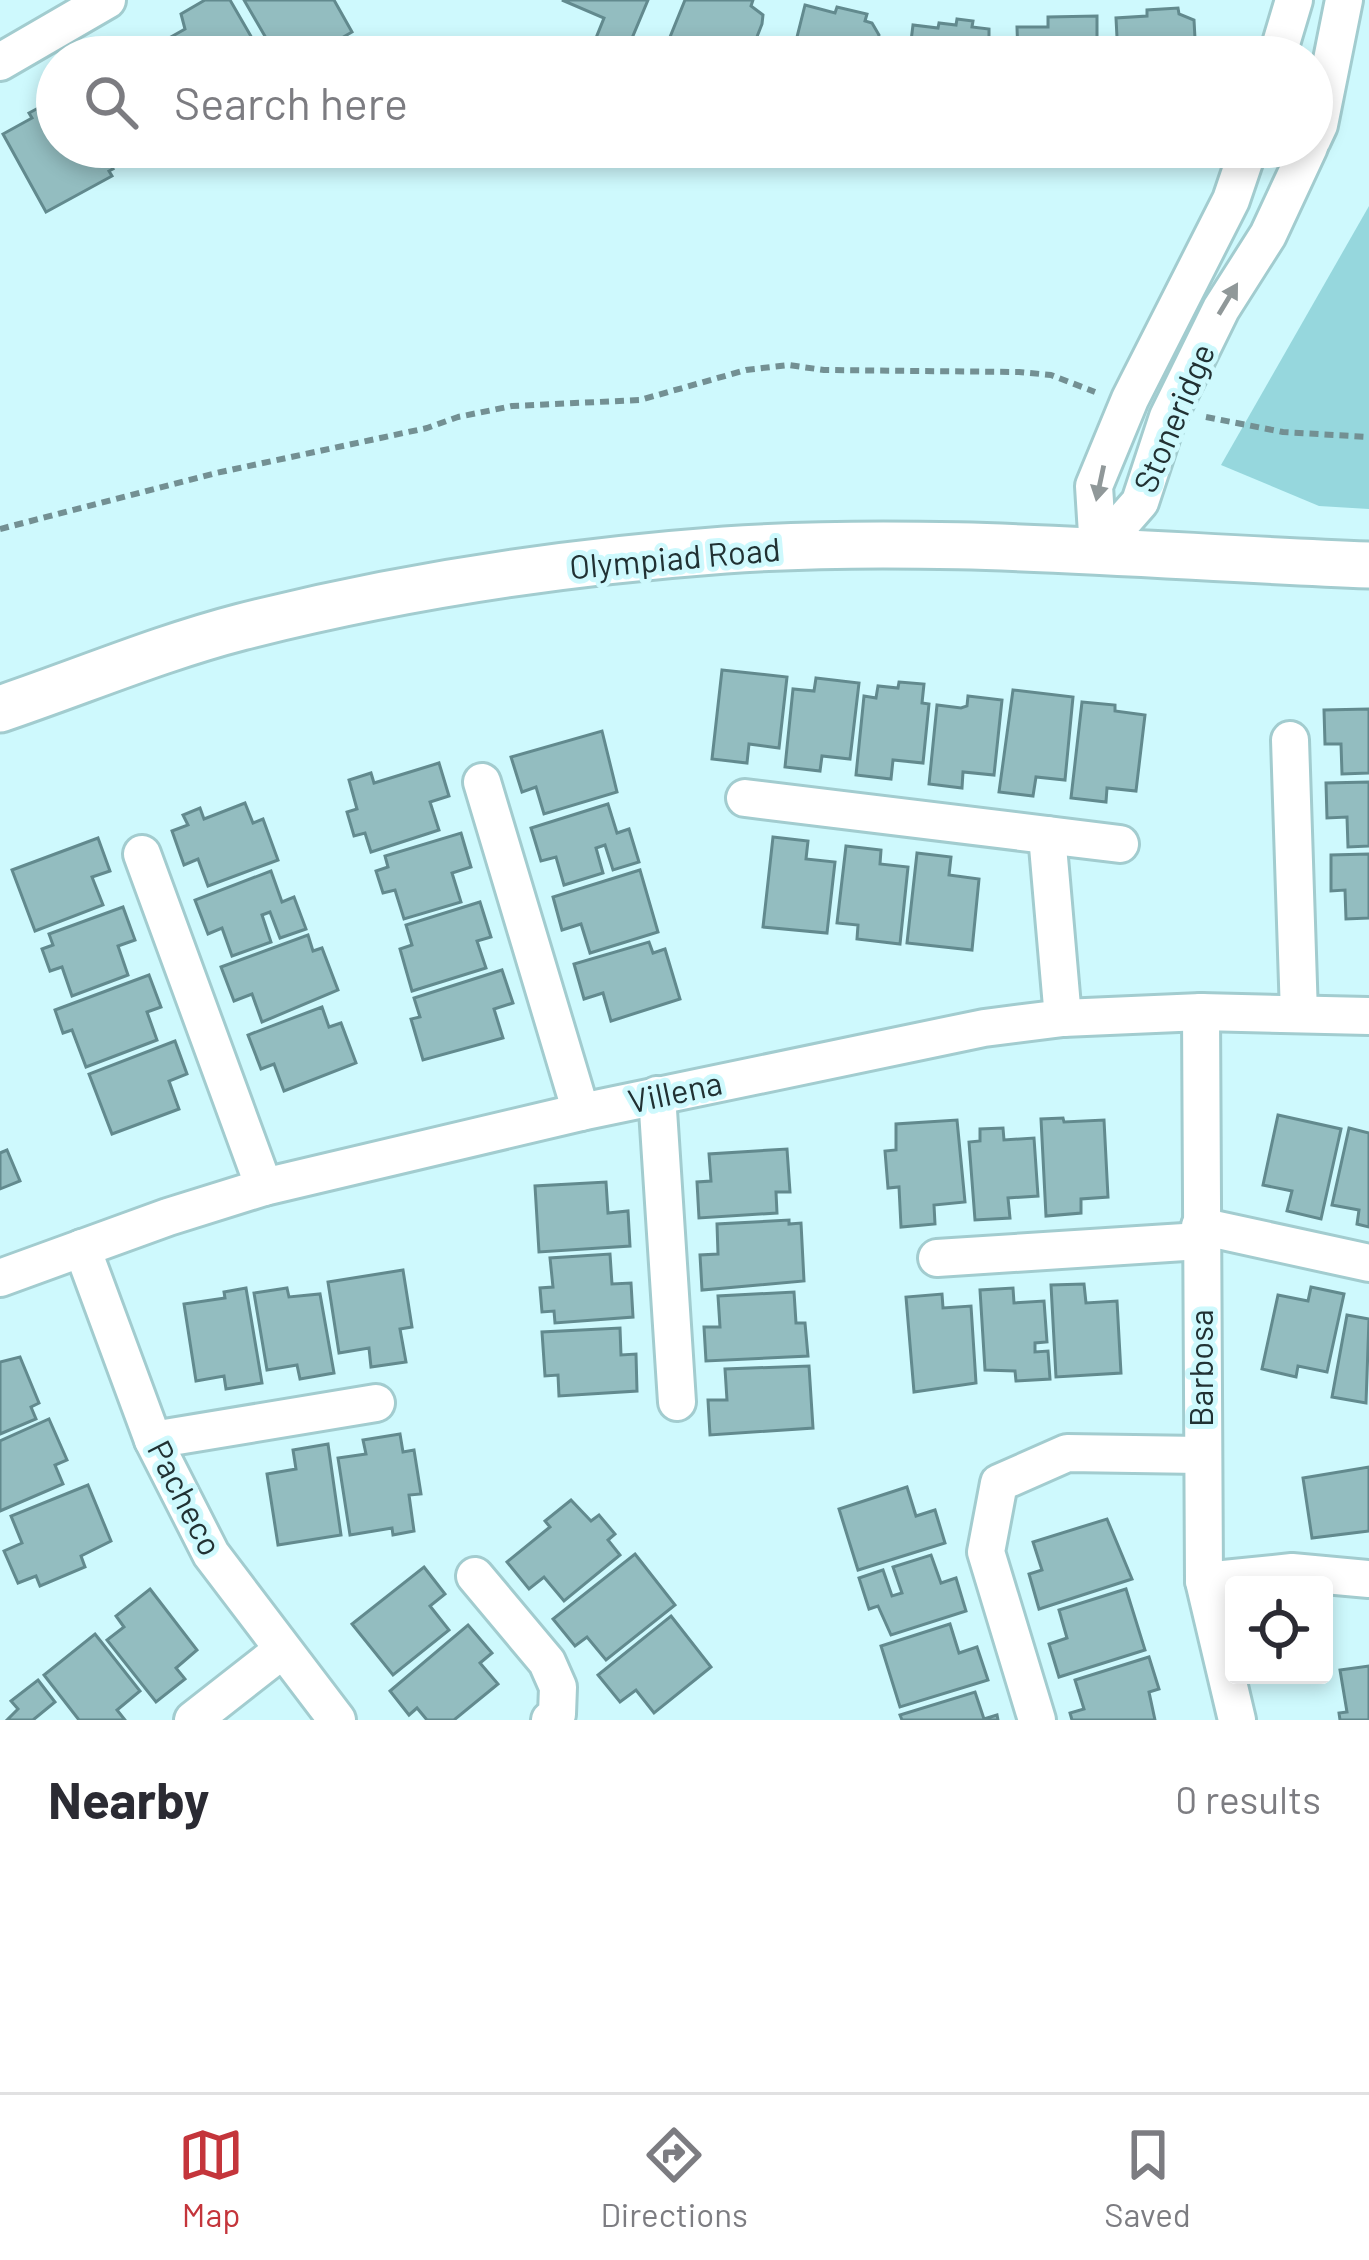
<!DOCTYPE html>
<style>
:root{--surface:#fff;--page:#f2f2f3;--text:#2b2b33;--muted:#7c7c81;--line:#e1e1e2;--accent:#c4353b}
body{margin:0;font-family:Barlow,sans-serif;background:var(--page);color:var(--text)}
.controls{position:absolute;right:36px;bottom:36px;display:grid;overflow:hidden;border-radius:12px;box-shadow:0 6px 18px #0003}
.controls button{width:108px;height:108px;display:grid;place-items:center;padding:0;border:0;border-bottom:3px solid var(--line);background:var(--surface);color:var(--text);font:60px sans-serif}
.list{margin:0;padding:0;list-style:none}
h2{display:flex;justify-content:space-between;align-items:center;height:156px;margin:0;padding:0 48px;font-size:51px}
h2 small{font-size:39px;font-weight:400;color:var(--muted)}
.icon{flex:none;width:66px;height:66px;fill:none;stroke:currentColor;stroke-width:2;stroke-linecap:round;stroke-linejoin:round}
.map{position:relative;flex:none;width:1369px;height:1720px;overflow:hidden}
.search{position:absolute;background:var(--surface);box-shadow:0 6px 18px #0003;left:36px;right:36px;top:36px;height:132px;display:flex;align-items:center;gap:30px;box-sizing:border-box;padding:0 42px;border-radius:66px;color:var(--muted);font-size:45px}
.sheet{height:372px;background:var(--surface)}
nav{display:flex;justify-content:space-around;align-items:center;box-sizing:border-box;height:168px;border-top:3px solid var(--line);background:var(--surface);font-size:33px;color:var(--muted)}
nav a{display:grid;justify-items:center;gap:6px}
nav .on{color:var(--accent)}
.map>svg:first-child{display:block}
.green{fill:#96d7dd}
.building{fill:#93bdc0;stroke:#628a8e;stroke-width:3}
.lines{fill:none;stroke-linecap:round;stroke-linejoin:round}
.minor-casing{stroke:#a2cccf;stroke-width:42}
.major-casing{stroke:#a2cccf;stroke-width:51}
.path{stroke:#739093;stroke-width:6;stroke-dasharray:9 6;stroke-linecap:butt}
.minor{stroke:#fff;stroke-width:36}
.major{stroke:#fff;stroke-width:45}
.oneway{fill:#909899}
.labels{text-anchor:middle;stroke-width:10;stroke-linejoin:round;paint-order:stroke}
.street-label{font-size:33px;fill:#213133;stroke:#cef9fd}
</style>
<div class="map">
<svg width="1369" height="1720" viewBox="0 0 1369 1720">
<rect width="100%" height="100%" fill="#cef9fd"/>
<path class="green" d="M1369,206V509L1319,506L1221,465Z"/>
<g class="building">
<path d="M205,0H230L263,57H171L162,42L185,29L181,14Z"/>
<path d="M244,0H334L352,32L309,57H277Z"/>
<path d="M562,0H648L627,50L596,38L604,18Z"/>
<path d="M685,0H753L751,6L763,15L762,24L749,57H704L668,42Z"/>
<path d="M805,5L835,13L837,7L867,14L865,21L872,23L879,35L874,57H792Z"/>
<path d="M1178,8L1179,14L1194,20L1196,57H1118L1116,18L1147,16V10Z"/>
<path d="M1097,16V57H1018L1017,27H1048V17Z"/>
<path d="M957,19L973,21L972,27L989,29V57H909L913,25L938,28L939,23L956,25Z"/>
<path d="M57,98V147H100L113,169L109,171L112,176L46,212L3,134L32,118L29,113Z"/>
<path d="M722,670L787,677L779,748L749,744L747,763L712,759Z"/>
<path d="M816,678L859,683L850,759L822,756L820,771L785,767L793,689L814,691Z"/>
<path d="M899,682L924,684L922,703L929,704L923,763L893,760L891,779L856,775L864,696L876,698L878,686L898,688Z"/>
<path d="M1013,690L1073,697L1065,780L1036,777L1033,796L999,792Z"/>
<path d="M968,696L1002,700L994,775L963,772L962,788L929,784L937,705L961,708L967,706Z"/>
<path d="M1082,702L1115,705V711L1145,715L1136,791L1107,788L1106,802L1071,798Z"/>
<path d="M1369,709V773L1342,774L1341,744H1325L1324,710Z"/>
<path d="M602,731L617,792L544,814L536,787L522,792L511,757Z"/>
<path d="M439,763L449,796L430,802L439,830L371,852L365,833L354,836L347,812L357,809L349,780L371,773L374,783Z"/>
<path d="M1369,782V846L1348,847L1347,817L1327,818L1326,783Z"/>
<path d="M245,803L253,823L263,819L278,860L208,886L198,859L184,865L172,831L188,825L183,815L200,808L204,819Z"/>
<path d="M608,804L617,833L629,829L639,862L613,870L605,845L596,848L603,873L564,885L556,857L541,861L531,828Z"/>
<path d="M461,833L471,867L452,873L461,902L404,919L395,890L383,893L376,871L388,867L385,856Z"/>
<path d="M773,837L808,841L806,859L835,862L827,933L763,927Z"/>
<path d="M98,838L110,871L92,877L103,905L35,931L12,870Z"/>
<path d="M846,846L881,850L880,864L908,867L900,944L857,939L858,925L837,923Z"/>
<path d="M917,853L951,857L949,875L979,879L972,950L907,943Z"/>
<path d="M1369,854V918L1346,919L1345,890L1331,891V855Z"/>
<path d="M640,870L658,932L590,953L581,924L562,930L553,897Z"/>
<path d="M271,871L282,902L294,897L306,929L280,938L270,912L262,915L271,942L232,956L222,928L208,934L195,900Z"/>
<path d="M480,902L491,937L477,941L486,968L412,991L400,949L412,945L406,925Z"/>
<path d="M123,907L135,940L118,946L128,975L72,996L62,967L50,971L42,949L53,945L49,934Z"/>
<path d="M308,935L313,951L322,948L338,990L262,1022L252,994L234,1001L221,967Z"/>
<path d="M649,942L653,953L665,949L680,999L611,1021L603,993L584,999L574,964Z"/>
<path d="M502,970L513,1003L494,1009L503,1038L423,1060L411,1019L420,1017L414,998Z"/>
<path d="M149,975L161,1007L147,1012L157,1040L86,1067L72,1030L63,1033L55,1010Z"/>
<path d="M322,1007L329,1027L341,1023L356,1063L284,1091L274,1064L261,1069L248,1035Z"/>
<path d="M175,1041L187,1074L169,1081L179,1109L112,1134L89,1074Z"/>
<path d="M1278,1115L1341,1129L1321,1219L1287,1211L1292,1191L1263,1185Z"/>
<path d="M1063,1118L1064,1122L1104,1120L1108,1197L1081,1199V1213L1046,1216L1041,1119Z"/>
<path d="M957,1120L965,1202L934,1205L935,1224L901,1227L899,1187L888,1188L885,1151L896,1150V1124Z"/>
<path d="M1003,1128L1004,1140L1034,1138L1038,1196L1008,1198L1010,1218L975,1220L969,1142L980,1141V1129Z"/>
<path d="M1349,1128L1369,1133V1227L1357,1224L1359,1210L1332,1205Z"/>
<path d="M787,1149L790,1192H776L777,1213L699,1218L697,1182L711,1181L709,1154Z"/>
<path d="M7,1150L20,1181L0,1189V1153Z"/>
<path d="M606,1182L608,1213L628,1211L630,1246L539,1252L535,1186Z"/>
<path d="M789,1220V1224L801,1223L804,1281L702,1290L700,1255L718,1254L717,1224Z"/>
<path d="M610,1254L612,1284L631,1283L633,1317L555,1323L554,1311L542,1312L540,1288L553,1287L550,1258Z"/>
<path d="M403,1270L412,1327L400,1329L406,1362L371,1367L369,1348L339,1353L328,1282Z"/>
<path d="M1084,1284L1086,1303L1117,1301L1121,1373L1056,1377L1051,1285Z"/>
<path d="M1311,1287L1344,1294L1327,1372L1298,1366L1296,1377L1262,1369L1278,1295L1308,1301Z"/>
<path d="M246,1288L262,1383L226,1389L224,1376L196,1381L184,1304L225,1298L224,1292Z"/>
<path d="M287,1288L289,1297L320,1294L334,1373L300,1379L297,1365L267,1370L254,1293Z"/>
<path d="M1013,1288L1014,1303L1044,1301L1047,1342L1035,1343V1352L1048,1351L1050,1379L1016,1381L1015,1371L985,1370L980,1290Z"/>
<path d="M794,1292L796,1323H805L808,1356L706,1361L704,1327H720L718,1296Z"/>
<path d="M942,1294L943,1308L971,1306L976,1383L914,1392L906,1297Z"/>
<path d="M1347,1315L1369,1319L1366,1403L1332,1397Z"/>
<path d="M620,1328L621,1355L636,1354L637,1391L559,1396L558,1375L545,1376L542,1332Z"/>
<path d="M20,1357L39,1403L31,1407L36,1419L0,1434V1362Z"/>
<path d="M809,1366L813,1428L710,1435L708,1400H727L725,1369Z"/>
<path d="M49,1419L67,1460L55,1465L63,1484L0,1511V1441Z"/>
<path d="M400,1434L403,1452L414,1450L421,1494L409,1495L414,1531L393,1535L392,1528L350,1535L338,1458L366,1454L363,1440Z"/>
<path d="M328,1444L341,1535L278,1545L267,1474L296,1469L293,1450Z"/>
<path d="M1369,1467V1531L1312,1538L1303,1478Z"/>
<path d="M88,1485L111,1541L81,1556L85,1567L40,1586L36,1576L18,1583L4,1551L22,1543L11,1516Z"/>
<path d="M907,1487L916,1516L935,1510L945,1543L858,1570L839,1509Z"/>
<path d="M571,1500L591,1521L599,1515L615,1534L608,1540L620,1555L564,1601L544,1577L529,1589L507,1562L550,1527L545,1521Z"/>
<path d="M1107,1519L1132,1579L1039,1609L1029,1574L1042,1570L1033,1542Z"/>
<path d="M635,1554L675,1605L606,1660L587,1637L575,1646L553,1619Z"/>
<path d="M931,1555L941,1583L956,1578L966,1611L891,1635L878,1606L869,1609L859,1578L883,1570L892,1596L902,1593L893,1567Z"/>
<path d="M424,1567L445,1594L430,1606L449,1630L393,1675L352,1624Z"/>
<path d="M150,1589L197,1650L176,1668L185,1679L156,1702L107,1640L124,1627L116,1616Z"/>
<path d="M1126,1589L1145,1650L1059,1677L1049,1644L1067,1638L1059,1610Z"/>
<path d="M671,1616L711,1667L654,1713L636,1690L620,1702L598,1675Z"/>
<path d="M950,1624L959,1653L977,1647L988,1680L900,1707L881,1646Z"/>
<path d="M468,1625L492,1653L480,1663L498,1684L454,1720H427L417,1708L409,1715L390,1691Z"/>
<path d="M95,1634L140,1691L117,1710L125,1720H79L44,1675Z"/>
<path d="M1149,1657L1159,1689L1149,1692L1155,1720H1072L1070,1713L1084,1709L1075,1680Z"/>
<path d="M1369,1666V1720H1340L1339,1713L1347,1712L1340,1670Z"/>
<path d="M38,1680L55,1702L33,1720H7L18,1709L11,1701Z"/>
<path d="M975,1692L984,1719L997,1715L998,1720H902L900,1715Z"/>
</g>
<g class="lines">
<defs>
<g id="minor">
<path d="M1277,57L1294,0"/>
<path d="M0,62L107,0"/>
<path d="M1312,140L1319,125L1344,0"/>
<path d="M1098,550L1140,502L1168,417L1221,309L1268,235L1309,147"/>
<path d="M1098,550L1094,486L1130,399L1231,200L1249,147"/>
<path d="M1290,740L1299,1014"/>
<path d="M482,782L581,1112"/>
<path d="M745,798L1120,844"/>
<path d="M1047,835L1063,1018"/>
<path d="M142,854L264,1187"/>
<path d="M1201,1012L1204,1581L1237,1720"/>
<path d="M657,1095L677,1402"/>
<path d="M1200,1226L1369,1263"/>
<path d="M82,1248L153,1440L211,1554L337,1720"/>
<path d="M937,1258L1200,1241"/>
<path d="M0,1278L168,1217L264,1187L581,1112L984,1028L1063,1018L1201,1012L1369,1016"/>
<path d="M153,1440L376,1403"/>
<path d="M475,1576L547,1662L558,1687L557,1714L550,1720"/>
<path d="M1204,1581L1292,1572L1369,1579"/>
<path d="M193,1720L281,1651"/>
<path d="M1037,1720L986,1552L999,1483L1067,1453L1201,1455"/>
</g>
<path id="major" d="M0,709C80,682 160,648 241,627C398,587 563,562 725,550C939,535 1155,557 1369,565"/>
</defs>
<use href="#minor" class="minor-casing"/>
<use href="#major" class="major-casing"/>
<g class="path">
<path d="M1206,417L1283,432L1369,437"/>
<path d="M0,529L216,473L427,428L458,417L512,406L640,400L746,370L788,365L824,370L1019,372L1051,375L1095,392"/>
</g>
<use href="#minor" class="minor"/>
<use href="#major" class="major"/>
</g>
<defs><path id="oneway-solid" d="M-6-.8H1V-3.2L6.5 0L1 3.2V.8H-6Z" transform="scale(3)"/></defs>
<g class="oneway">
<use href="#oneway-solid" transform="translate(1228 299) rotate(-59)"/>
<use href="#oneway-solid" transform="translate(1100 483) rotate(102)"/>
</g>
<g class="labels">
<g class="street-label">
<text transform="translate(1174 418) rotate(-67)" y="12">Stoneridge</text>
<text transform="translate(675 558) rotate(-5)" y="12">Olympiad Road</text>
<text transform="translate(675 1092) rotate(-12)" y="12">Villena</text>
<text transform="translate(1201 1368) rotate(-90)" y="12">Barbosa</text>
<text transform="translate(185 1498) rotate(63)" y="12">Pacheco</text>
</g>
</g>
</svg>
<div class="controls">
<button><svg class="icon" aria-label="locate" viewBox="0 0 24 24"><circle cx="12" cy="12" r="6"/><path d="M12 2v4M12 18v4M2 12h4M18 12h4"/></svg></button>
</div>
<div class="search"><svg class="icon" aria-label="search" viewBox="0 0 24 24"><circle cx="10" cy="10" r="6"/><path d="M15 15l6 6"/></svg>Search here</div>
</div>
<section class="sheet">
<h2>Nearby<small>0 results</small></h2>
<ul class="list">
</ul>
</section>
<nav>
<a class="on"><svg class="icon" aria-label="map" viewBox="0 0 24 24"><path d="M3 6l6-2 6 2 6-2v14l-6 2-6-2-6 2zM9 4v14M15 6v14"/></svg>Map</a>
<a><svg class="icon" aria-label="directions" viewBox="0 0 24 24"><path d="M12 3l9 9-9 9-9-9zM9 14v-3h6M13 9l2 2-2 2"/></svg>Directions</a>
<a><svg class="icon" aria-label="saved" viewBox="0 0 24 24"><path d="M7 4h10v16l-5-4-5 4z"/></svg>Saved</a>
</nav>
